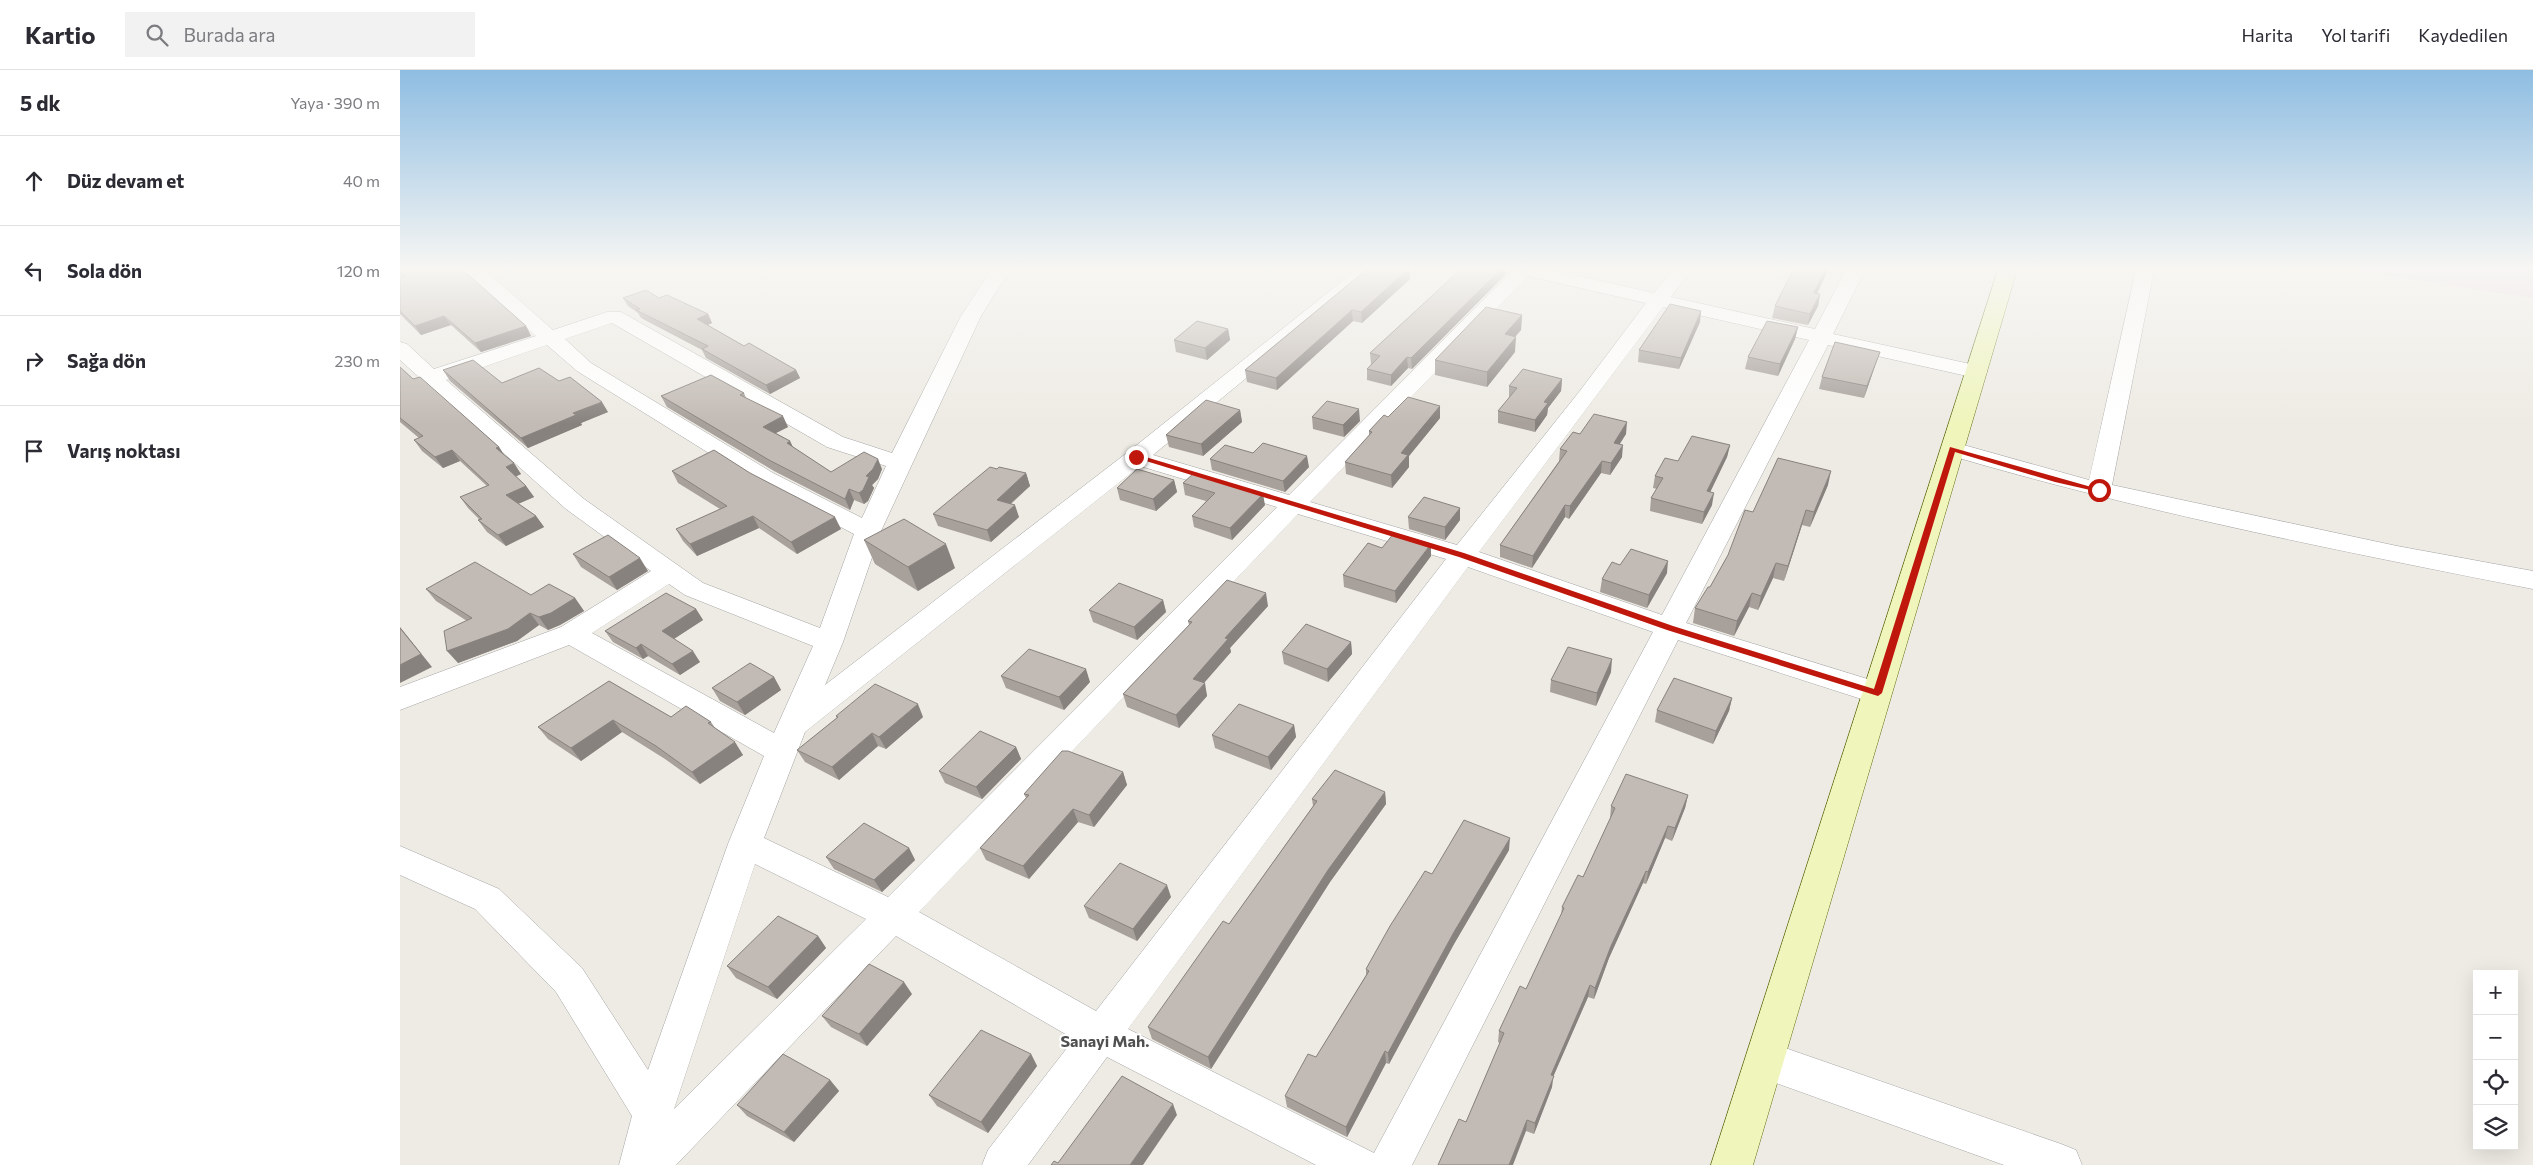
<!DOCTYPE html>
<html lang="tr">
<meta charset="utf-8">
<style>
:root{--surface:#fff;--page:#f2f2f3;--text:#2b2b33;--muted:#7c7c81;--line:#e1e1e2}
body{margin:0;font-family:Commissioner,sans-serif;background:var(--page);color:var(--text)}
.controls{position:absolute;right:15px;bottom:15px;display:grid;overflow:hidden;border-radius:0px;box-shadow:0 5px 20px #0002}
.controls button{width:45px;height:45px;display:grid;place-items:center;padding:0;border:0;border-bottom:1px solid var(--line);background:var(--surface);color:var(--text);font:25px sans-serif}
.stop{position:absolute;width:15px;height:15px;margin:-11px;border:4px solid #bf170c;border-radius:50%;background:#fff}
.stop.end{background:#bf170c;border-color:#fff;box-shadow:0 1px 5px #0008}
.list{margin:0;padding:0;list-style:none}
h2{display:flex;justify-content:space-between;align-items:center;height:65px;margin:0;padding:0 20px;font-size:21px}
h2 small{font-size:16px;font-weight:400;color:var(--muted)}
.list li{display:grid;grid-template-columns:32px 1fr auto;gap:15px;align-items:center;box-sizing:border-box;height:90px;padding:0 20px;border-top:1px solid var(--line)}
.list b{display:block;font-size:19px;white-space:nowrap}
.list em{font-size:16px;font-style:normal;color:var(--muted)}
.icon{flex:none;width:28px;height:28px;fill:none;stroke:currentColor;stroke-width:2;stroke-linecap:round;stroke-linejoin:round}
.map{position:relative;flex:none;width:2133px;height:1095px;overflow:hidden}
header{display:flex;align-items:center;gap:30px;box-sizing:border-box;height:70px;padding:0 25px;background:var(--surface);border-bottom:1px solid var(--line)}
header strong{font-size:24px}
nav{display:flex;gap:28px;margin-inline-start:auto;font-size:18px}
.search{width:350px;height:45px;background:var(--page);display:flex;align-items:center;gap:12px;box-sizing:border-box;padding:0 18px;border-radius:0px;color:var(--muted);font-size:19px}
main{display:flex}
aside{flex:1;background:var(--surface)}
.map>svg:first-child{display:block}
.industrial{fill:#e7d6e3}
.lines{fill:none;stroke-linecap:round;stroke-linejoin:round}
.street-casing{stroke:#a4a4a4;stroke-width:1}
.secondary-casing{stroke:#5d6d0b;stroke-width:1}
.street{fill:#fff;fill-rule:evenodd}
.secondary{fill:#eff5bb;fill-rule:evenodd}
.wall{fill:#a7a09b}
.shaded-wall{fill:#88827e}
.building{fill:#c2bab4;stroke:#88827e}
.route{fill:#bf170c}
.labels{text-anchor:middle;stroke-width:4;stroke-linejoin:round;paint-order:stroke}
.near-neighbourhood-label{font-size:16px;font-weight:bold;fill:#505050;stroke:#fff}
</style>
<header>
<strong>Kartio</strong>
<div class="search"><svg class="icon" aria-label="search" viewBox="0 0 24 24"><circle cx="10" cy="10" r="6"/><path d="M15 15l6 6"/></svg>Burada ara</div>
<nav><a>Harita</a><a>Yol tarifi</a><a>Kaydedilen</a></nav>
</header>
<main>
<aside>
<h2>5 dk<small>Yaya · 390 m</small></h2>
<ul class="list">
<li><svg class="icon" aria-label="ahead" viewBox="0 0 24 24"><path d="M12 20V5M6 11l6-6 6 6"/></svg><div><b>Düz devam et</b></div><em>40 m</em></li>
<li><svg class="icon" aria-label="left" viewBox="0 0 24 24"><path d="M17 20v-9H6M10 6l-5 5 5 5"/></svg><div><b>Sola dön</b></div><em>120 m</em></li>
<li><svg class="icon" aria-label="right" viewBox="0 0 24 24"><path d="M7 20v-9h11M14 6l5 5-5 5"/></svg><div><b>Sağa dön</b></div><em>230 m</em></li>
<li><svg class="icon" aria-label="arrive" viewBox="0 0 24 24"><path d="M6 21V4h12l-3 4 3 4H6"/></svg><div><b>Varış noktası</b></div></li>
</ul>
</aside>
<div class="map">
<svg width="2133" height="1095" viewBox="0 0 2133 1095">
<rect width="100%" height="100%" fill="#eeebe4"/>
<path class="industrial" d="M1954,200H2133V228Z"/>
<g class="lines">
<defs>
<g id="street">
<path d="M64,200H85L153,260L207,242H221L443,367L492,383L561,246L591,200H610L581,246L481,461L443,572L425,615L728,382L956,200H977L753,385L889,425L1113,200H1152L1254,223L1272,200H1291L1271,227L1415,259L1446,200H1465L1433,264L1584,297L1587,302L1584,307L1576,308L1428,275L1286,553L1487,615L1492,623L1487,631L1477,634L1278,570L1012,1095H916L707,987L628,1095H582L588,1080L674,969L496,866L276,1095H219L232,1046L156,922L75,839L0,805V776L99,819L182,898L248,1000L328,774L364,686L169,575L0,640V617L161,557L251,501L166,439L0,290V272L7,274L34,299L136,266ZM1128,206L1246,233L1179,322L1057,475L910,432ZM1263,237L1409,270L1262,545L1079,482ZM212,253L427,377L486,396L462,448L373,403L191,293L165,269ZM147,275L177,301L357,413L454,464L420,558L303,513L184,429L46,310ZM740,396L877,437L488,827L364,768L405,662ZM898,444L1046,489L696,941L519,842ZM1068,497L1253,562L974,1083L728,959ZM269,514L285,525L413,576L374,663L192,563ZM355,794L466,849L274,1039Z"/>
<path d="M1736,200H1754L1712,415L1997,476L2133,501V519C1935,480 1738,441 1545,384L1541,379L1545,374L1553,372L1689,410Z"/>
<path d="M1365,971L1661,1074L1676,1080L1682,1095H1604L1365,1009L1351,1003L1346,990L1351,977Z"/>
</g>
<path id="secondary" d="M1598,200H1617L1353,1095H1311Z"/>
</defs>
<use href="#street" class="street-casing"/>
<use href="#secondary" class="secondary-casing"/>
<use href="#street" class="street"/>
<use href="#secondary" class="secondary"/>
</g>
<g class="wall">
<path d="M0,200L126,256L131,266L81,282L51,255L21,265L0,244V208L1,207H0Z"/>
<path d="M966,200L1010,209L962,253L953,251L877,320L847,312L845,300Z"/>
<path d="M1393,200H1428L1417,224H1420L1418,236L1408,255L1372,248L1375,236Z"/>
<path d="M1105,205L1012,299L1008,298L991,316L967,310V299L971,294L970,283Z"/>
<path d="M223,228H259L308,244L312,253L307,255L344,276L396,300L400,308L370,324L306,288L302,280L241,248L238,243L228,236Z"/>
<path d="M1122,245L1121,260L1115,267V282L1087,317L1035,305V290Z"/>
<path d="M1300,252L1279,299L1238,292L1239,280Z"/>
<path d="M1398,257L1395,269L1378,306L1345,299L1348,287Z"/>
<path d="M828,259L830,270L807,290L776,282L774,270Z"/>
<path d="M1480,282L1476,293L1464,328L1419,319L1422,307Z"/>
<path d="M0,297L13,309L99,377L104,385L121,404L116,406L126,416L134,427L118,434L136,446L144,457L106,476L87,462L78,450H80L68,438L60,427L87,416L60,391L43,398L22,381L14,370L19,368L0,352Z"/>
<path d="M43,300L102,313L208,342L181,353L182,355L128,378L50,311Z"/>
<path d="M1162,309L1161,321L1148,338L1147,345L1135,362L1098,353V341L1109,328V316Z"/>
<path d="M344,323L346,328L388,357L376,363L390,371L393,377L431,402L482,399L478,409L472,415L474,418L468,431L464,434L454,430L450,440L374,401L267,337L261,326Z"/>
<path d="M1040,336V348L1009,386V397L992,418L946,404L945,392L969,366V361L988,347Z"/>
<path d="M840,340L842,352L803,386L769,377L766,365Z"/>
<path d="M912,347L960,351L944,367L913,359Z"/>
<path d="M1180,364H1226L1219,374L1222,387L1210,405L1201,403L1169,449L1165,447L1132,498L1100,487V475L1159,391L1160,379Z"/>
<path d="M1330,375L1327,387L1310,422L1312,435L1302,454L1250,441L1251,428L1257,419L1253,418L1255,406L1278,391Z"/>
<path d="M853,383L909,397L885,422L812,400L810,389Z"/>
<path d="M597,399L626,403L630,416L611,434L619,447L591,472L538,456L533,444Z"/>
<path d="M272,401L441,459L397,484L359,458L297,486L283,471L276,459L320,439L278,413Z"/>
<path d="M774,410L777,422L756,441L720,430L717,418Z"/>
<path d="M783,413L865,435L832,470L794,457L792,446L806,431L785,425Z"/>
<path d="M1428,415L1410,457L1402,455L1384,511L1373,508L1358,540L1349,537L1334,566L1293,553L1295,538L1310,517L1353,442Z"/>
<path d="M1008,447L1060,450L1045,470L1009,459Z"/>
<path d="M464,470L555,498L518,521L475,494Z"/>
<path d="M982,478L1031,486L996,533L944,517L943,505Z"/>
<path d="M173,484L248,501L217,520L181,497Z"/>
<path d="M1220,495L1267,503L1247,538L1200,522L1202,509Z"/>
<path d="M26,519L175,528L184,541L160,555L148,560L139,555L117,571L58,593L67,551L36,531Z"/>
<path d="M763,530L766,542L737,570L693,552L689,540Z"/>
<path d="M868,536L830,578L831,582L804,613L807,626L779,658L727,637L723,624L789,555L788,551Z"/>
<path d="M296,539L303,550L274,569L300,592L280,605L248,586L243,589L213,572L205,561Z"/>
<path d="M951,572L952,584L928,612L884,594L882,582Z"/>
<path d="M1211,602L1196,636L1150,622L1151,610Z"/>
<path d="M601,606L690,612L664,640L606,618Z"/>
<path d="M374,607L381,620L345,645L320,631L312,618Z"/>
<path d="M209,611L271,647L311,652L315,658L343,685L300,714L265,689L222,662L181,691L148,669L138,657Z"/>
<path d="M1332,628L1329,641L1313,674L1255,652L1257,640Z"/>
<path d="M436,646L523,647L486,679L478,676L439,710L405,692L397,680L437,648Z"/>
<path d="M894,655L896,667L871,700L815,678L812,665Z"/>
<path d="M616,677L621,689L582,729L545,713L539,701Z"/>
<path d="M723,702L727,715L694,757L678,752L629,809L586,790L580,778L626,728L624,724Z"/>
<path d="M985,722L986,734L930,812L811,999L752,969L748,957L829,854L913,736L912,729Z"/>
<path d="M1288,725L1285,738L1272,771L1265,768L1246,814L1243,813L1209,888L1194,929L1188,927L1153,1007L1152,1017L1134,1064L1126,1061L1066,1052L1100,973L1098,972L1099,961L1126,919L1161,846L1162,837L1183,807L1210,749L1211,736Z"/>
<path d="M509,778L515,790L482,822L434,799L426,787Z"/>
<path d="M1109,780L1054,874L989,994L986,993L947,1067L887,1037L885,1026L916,987L966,905V899L1032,804Z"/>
<path d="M771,827L737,871L689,848L684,836Z"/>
<path d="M418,866L426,878L377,929L336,908L327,896Z"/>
<path d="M512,924L467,976L431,957L422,946Z"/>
<path d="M631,984L637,996L588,1063L537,1036L529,1025Z"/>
<path d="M430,1010L439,1021L394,1072L347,1046L337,1035Z"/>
</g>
<g class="shaded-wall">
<path d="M1007,200H1010V209L962,253L961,242Z"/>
<path d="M1100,200H1105V205L1012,299L1011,288Z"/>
<path d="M1425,200H1428L1412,234L1414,223Z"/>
<path d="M1420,224L1418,236L1408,255L1410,244Z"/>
<path d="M952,240L953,251L877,320L876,308Z"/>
<path d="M1301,241L1300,252L1279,299L1281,288Z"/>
<path d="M308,244L312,253L301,258L297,249Z"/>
<path d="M1122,245L1121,260L1104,279L1105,264Z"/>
<path d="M44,246L51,255L21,265L15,256Z"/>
<path d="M126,256L131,266L81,282L75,273Z"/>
<path d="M1398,257L1395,269L1378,306L1380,294Z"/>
<path d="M828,259L830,270L807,290L805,278Z"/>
<path d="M1116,267L1115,282L1087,317V302Z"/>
<path d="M1480,282L1476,293L1464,328L1467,316Z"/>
<path d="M1007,287L1008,298L991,316V305Z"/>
<path d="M396,300L400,308L370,324L366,315Z"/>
<path d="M1162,309L1161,321L1148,338L1147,345L1135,362V350L1144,332Z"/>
<path d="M202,332L208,342L181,353L182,355L128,378L121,368L173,343Z"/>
<path d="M1040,336V348L1009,386V397L992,418L991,405L1001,383Z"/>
<path d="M959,339L960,351L944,367L943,355Z"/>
<path d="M840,340L842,352L803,386L801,374Z"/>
<path d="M383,346L388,357L368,367L363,357Z"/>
<path d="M1227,352L1226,364L1213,385L1214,373Z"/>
<path d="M390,371L395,382L387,373Z"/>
<path d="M1223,375L1222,387L1210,405L1211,393Z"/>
<path d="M1330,375L1327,387L1305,433L1307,421Z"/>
<path d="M99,377L106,388L96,378Z"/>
<path d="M52,380L60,391L43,398L35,387Z"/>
<path d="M907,386L909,397L885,422L883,411Z"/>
<path d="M478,389L482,399L478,409L472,415L474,418L468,431L464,434L459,423L466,406Z"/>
<path d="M1202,391L1201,403L1169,449L1170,436Z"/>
<path d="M114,393L121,404L113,408L106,397Z"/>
<path d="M1431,401L1428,415L1410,457L1414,442Z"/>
<path d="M626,403L630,416L601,442L597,430Z"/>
<path d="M774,410L777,422L756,441L753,429Z"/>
<path d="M126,416L134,427L113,436L106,425Z"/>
<path d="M449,419L454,430L450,440L445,429Z"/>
<path d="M1314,423L1312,435L1302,454L1304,442Z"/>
<path d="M863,424L865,435L832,470L830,458Z"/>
<path d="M615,435L619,447L591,472L587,460Z"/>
<path d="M1165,435V447L1132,498L1133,486Z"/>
<path d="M1060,438V450L1045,470V457Z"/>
<path d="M1406,440L1402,455L1384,511L1388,496Z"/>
<path d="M136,446L144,457L106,476L98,465Z"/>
<path d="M353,446L359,458L297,486L290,474Z"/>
<path d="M435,447L441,459L397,484L391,472Z"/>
<path d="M546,474L555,498L518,521L508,497Z"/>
<path d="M1031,474V486L996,533L995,521Z"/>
<path d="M240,488L248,501L217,520L209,507Z"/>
<path d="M1268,491L1267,503L1247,538L1249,525Z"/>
<path d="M1376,493L1373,508L1358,540L1361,526Z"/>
<path d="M866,523L868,536L830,578L831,582L796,622L793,609L825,568Z"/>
<path d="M1352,523L1349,537L1334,566L1337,551Z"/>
<path d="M175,528L184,541L160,555L148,560L139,547Z"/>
<path d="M763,530L766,542L737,570L734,557Z"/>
<path d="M296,539L303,550L269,572L262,561Z"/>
<path d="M130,543L139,555L117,571L58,593L47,581Z"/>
<path d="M0,557L32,597L0,613Z"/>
<path d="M951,572L952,584L928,612L927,599Z"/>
<path d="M241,574L248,586L243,589L236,578Z"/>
<path d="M293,581L300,592L280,605L272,594Z"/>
<path d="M1212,589L1211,602L1196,636L1197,623Z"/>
<path d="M686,599L690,612L664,640L659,627Z"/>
<path d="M374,607L381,620L345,645L337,632Z"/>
<path d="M805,613L807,626L779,658L776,645Z"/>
<path d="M1332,628L1329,641L1313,674L1316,661Z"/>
<path d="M518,634L523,647L486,679L479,667Z"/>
<path d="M213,650L222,662L181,691L171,678Z"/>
<path d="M894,655L896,667L871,700L868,687Z"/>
<path d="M472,663L478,676L439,710L432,697Z"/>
<path d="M335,672L343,685L300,714L292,702Z"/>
<path d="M616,677L621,689L582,729L576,717Z"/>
<path d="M723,702L727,715L694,757L689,745Z"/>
<path d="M985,722L986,734L930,812L811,999L808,987L928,800Z"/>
<path d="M1288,725L1285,738L1272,771L1275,758Z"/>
<path d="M673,739L678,752L629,809L623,796Z"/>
<path d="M1268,756L1265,768L1246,814L1248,802Z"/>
<path d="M1110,768L1109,780L1054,874L989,994L988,983L1054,862Z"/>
<path d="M509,778L515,790L482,822L474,810Z"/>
<path d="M1246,801L1243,813L1209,888L1194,929L1195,918L1211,876Z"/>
<path d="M767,815L771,827L737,871L733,859Z"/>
<path d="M418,866L426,878L377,929L368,917Z"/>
<path d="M504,912L512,924L467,976L459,964Z"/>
<path d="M1190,915L1188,927L1153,1007L1152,1017L1134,1064L1135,1053L1151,1005Z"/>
<path d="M985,981L986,993L947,1067L946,1057Z"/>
<path d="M631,984L637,996L588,1063L581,1052Z"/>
<path d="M430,1010L439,1021L394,1072L384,1062Z"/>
<path d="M773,1034L777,1045L743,1095H730Z"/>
<path d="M1127,1050L1126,1061L1113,1095H1109Z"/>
</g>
<g class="building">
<path d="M0,200H63L126,256L75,273L44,246L15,256L0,241V208L6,206L0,202Z"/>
<path d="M966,200H1007L961,242L952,240L876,308L845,300Z"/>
<path d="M1060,200H1100L1011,288L1007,287L991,305L967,299L980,286L970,283Z"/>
<path d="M1393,200H1425L1414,223L1420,224L1410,244L1375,236Z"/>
<path d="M246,220L259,228L267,225L308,244L297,249L344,276L349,273L396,300L366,315L302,279L308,276L236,240L240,239L223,228Z"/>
<path d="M1270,234L1301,241L1281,288L1239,280Z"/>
<path d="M1086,237L1122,245L1105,264L1116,267L1087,302L1035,290Z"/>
<path d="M797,251L828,259L805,278L774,270Z"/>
<path d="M1367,251L1398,257L1380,294L1348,287Z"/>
<path d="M1435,272L1480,282L1467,316L1422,307Z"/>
<path d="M73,290L102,313L139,298L159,311L170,307L202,332L173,343L176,345L121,368L43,300Z"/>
<path d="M0,297L13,309L20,307L99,377L96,378L114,393L106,397L126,416L106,425L136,446L98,465L78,450L82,449L60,427L89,415L52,380L35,387L14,370L23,366L0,348Z"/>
<path d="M1123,299L1162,309L1144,332L1148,333L1135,350L1098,341L1117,318L1109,316Z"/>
<path d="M311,305L344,323L340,325L383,346L363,357L390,371L387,373L431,402L464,382L478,389L473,399L466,406L469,407L463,420L459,423L449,419L445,429L369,390L261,326Z"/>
<path d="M1008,327L1040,336L1001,383L1008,385L991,405L945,392L972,362L969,361L984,345L988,347Z"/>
<path d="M806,330L840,340L801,374L766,365Z"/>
<path d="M927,331L959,339L943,355L912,347Z"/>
<path d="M1194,344L1227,352L1214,373L1223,375L1211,393L1202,391L1170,436L1165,435L1133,486L1100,475L1167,381L1160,379L1173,362L1180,364Z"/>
<path d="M1292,366L1330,375L1307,421L1314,423L1304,442L1251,428L1263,408L1255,406L1265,388L1278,391Z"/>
<path d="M863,373L907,386L883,411L810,389L825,375L853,383Z"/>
<path d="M314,380L350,403L435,447L391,472L353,446L290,474L276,459L327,436L272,401Z"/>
<path d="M1378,388L1431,401L1414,442L1406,440L1388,496L1376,493L1361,526L1352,523L1337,551L1295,538L1308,517H1310L1328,485L1345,440L1353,442Z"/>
<path d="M590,397L597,399L599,397L626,403L597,430L615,435L587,460L533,444Z"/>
<path d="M737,399L774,410L753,429L717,418Z"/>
<path d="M794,403L863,424L830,458L792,446L815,423L783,413Z"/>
<path d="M1024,427L1060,438L1045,457L1008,447Z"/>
<path d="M504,449L546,474L508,497L464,470Z"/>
<path d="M994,463L1031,474L995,521L943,505L968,473L982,478Z"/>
<path d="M208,465L240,488L209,507L173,484Z"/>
<path d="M1231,479L1268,491L1249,525L1202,509L1212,492L1220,495Z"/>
<path d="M75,492L131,525L149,514L175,528L151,543L139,547L130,543L108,559L47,581L44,561L72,548L26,519Z"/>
<path d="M827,510L866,523L825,568L828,569L793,609L805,613L776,645L723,624L792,552L788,551Z"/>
<path d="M719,513L763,530L734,557L689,540Z"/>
<path d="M266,523L296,539L262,561L293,581L272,594L241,574L236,578L205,561Z"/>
<path d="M906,554L951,572L927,599L882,582Z"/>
<path d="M0,558L21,584L0,595Z"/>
<path d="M1168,577L1212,589L1197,623L1151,610Z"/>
<path d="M629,579L686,599L659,627L601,606Z"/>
<path d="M350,593L374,607L337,632L312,618Z"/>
<path d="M1274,608L1332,628L1316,661L1257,640Z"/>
<path d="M209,611L271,647L286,636L311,652L308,653L335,672L292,702L256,676L213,650L171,678L138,657Z"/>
<path d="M475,614L518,634L479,667L472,663L432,697L397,680L438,647L436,646Z"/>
<path d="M839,634L894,655L868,687L812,665Z"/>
<path d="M580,661L616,677L576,717L539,701Z"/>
<path d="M662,681H668L723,702L689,745L673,739L623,796L580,778L629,725L624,724Z"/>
<path d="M935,700L985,722L928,800L808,987L748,957L823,851L829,854L917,731L912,729Z"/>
<path d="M1226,704L1288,725L1275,758L1268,756L1248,802L1246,801L1211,876L1195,918L1190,915L1151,1005L1154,1006L1135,1053L1127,1050L1109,1095H1038L1059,1049L1066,1052L1104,963L1099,961L1120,916L1126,919L1164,838L1162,837L1178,805L1183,807L1215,738L1211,736Z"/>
<path d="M1064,750L1110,768L1054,862L988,983L985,981L946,1057L885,1026L908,984L916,987L969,901L966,899L990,856L1025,801L1032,804Z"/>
<path d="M464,753L509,778L474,810L426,787Z"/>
<path d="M720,793L767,815L733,859L684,836Z"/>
<path d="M378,846L418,866L368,917L327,896Z"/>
<path d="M469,894L504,912L459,964L422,946Z"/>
<path d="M581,960L631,984L581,1052L529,1025Z"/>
<path d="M383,984L430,1010L384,1062L337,1035Z"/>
<path d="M722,1006L773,1034L730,1095H651L654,1091L658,1093Z"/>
</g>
<linearGradient id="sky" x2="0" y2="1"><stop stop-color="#8ebde2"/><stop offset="0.56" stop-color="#f7f6f3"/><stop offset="1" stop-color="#f7f6f3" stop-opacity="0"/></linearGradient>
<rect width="2133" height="354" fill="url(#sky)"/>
<path class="route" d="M1550,377L1702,420L1699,422L1655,412L1555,382L1482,623L1478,626L1267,560L1059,487L733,387L739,385L1064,483L1273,556L1474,619Z"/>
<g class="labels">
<g class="near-neighbourhood-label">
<text x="705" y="977">Sanayi Mah.</text>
</g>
</g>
</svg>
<div class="controls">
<button>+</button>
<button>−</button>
<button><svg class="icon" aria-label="locate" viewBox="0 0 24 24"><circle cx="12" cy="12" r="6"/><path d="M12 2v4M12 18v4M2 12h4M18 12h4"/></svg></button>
<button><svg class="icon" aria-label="layers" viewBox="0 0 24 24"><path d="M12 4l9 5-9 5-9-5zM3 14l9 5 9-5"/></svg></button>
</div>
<div class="stop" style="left:1699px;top:420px"></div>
<div class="stop end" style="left:736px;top:387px"></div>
</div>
</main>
